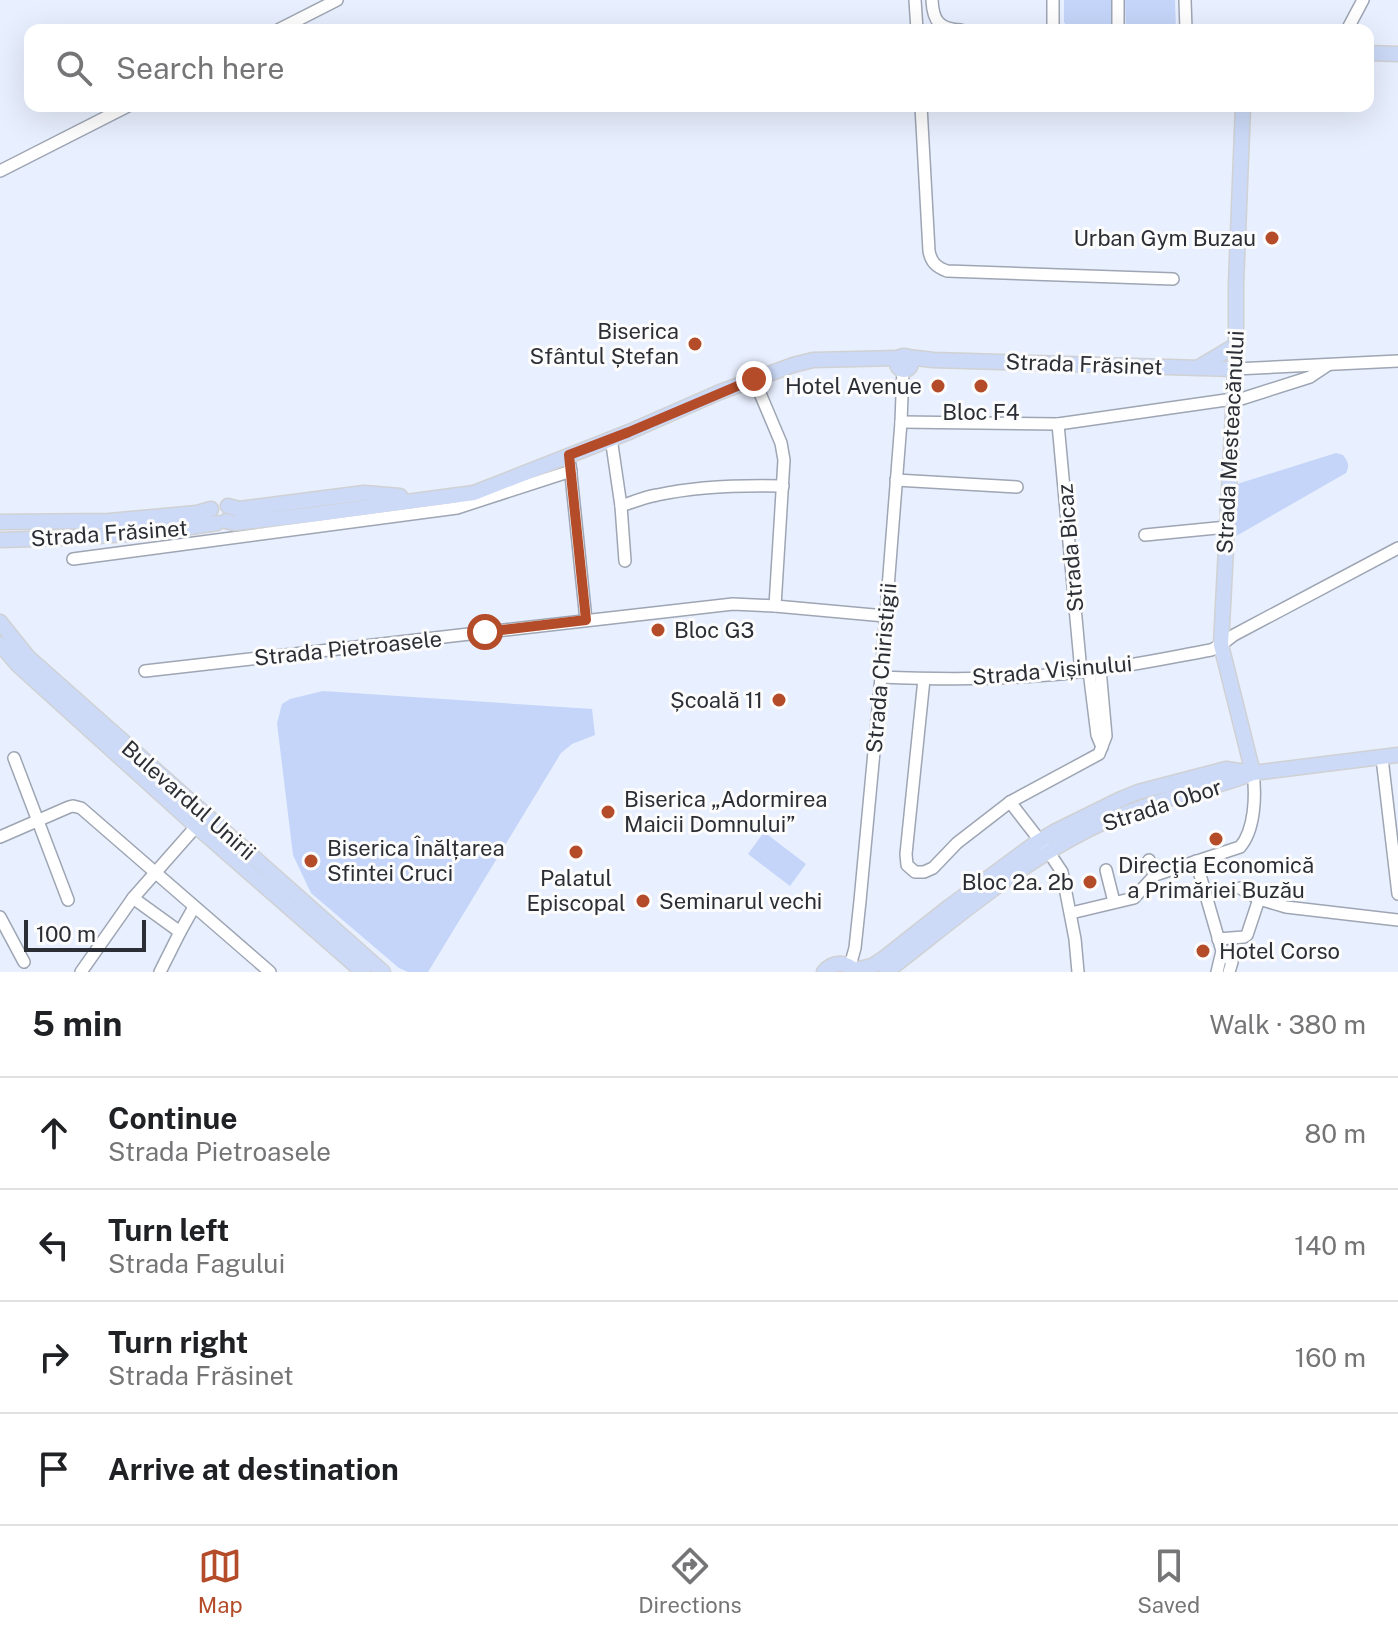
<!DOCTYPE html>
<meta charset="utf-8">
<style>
:root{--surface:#fff;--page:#f6f6f6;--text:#202124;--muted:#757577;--line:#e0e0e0;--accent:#b44c2a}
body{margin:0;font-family:"Public Sans",sans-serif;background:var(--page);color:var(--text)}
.scale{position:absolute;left:24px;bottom:20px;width:122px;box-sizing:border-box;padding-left:8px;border:4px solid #2b2e34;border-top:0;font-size:22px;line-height:28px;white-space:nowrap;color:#2b2e34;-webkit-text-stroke:6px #fcfcfc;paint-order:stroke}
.stop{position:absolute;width:24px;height:24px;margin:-18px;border:6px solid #b44c2a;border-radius:50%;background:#fff}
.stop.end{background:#b44c2a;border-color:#fff;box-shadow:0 2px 8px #0008}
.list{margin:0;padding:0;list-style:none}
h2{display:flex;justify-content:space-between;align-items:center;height:104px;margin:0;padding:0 32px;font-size:34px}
h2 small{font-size:26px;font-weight:400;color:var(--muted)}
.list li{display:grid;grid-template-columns:52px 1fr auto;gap:24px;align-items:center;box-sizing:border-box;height:112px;padding:0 32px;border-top:2px solid var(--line)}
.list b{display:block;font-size:30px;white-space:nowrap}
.list p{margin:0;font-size:26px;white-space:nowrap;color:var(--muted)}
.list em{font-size:26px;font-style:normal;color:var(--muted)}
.icon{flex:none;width:44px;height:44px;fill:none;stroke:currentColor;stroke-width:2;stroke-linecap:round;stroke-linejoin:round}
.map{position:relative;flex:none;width:1398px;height:972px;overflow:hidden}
.search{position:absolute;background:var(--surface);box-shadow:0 8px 32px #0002;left:24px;right:24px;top:24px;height:88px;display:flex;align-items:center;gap:20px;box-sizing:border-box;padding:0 28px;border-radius:16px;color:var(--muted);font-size:30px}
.sheet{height:552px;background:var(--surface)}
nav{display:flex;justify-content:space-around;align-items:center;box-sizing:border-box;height:112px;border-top:2px solid var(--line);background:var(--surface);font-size:22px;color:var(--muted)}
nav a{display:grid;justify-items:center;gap:4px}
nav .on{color:var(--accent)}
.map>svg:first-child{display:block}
.green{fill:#c4d5f9}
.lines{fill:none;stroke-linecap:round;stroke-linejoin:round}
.minor-casing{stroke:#9ea5b3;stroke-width:14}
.major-casing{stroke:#d0d1d2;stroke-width:17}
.minor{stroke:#fff;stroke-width:11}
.major{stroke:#ccdaf8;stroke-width:14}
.route{stroke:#b44c2a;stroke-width:10}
.poi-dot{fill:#b44c2a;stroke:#fcfcfc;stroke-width:3}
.labels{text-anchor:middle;stroke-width:6;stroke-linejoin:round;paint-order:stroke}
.poi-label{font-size:22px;fill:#2b2e34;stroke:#fcfcfc;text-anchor:end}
.street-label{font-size:22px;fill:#2b2e34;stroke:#fcfcfc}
</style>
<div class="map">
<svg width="1398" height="972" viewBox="0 0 1398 972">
<rect width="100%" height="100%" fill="#e8effe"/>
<g class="green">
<path d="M1064,0H1112L1111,29L1067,27L1064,22Z"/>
<path d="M1125,0H1175L1176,30H1126Z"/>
<path d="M1336,453L1343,455C1348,462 1350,465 1346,473L1231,539L1234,485Z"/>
<path d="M323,691L592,709L595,735L572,744L561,753L428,972H408L399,968L311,893L293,855L277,723L282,704L290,699Z"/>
<path d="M764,832L806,864L790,886L748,854Z"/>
</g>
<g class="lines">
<defs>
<g id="minor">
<path d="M915,0L917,30"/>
<path d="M932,0C933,21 939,29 961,30"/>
<path d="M1053,0V30"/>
<path d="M1118,0V30"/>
<path d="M1185,0L1186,30"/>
<path d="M278,30L337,0"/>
<path d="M1347,30L1363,0"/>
<path d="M921,106L929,251C931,262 936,267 947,271L1173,279"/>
<path d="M0,171L128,106"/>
<path d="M1235,369L1398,361"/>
<path d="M754,379L781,443L784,460L775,606"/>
<path d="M1241,399L1310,377L1328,365"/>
<path d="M901,422L1058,424L1233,399"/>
<path d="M1058,424L1081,672"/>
<path d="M611,438L621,506L625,561"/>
<path d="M570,465L586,620"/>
<path d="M896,480L1017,487"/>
<path d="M621,506C633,502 645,497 657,495C698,486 741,485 783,486"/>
<path d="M1145,535L1227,527"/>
<path d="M73,559L457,508L571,471"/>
<path d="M145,671L733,604L775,606L885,616"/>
<path d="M1089,671L1097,735L1102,747"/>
<path d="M881,677C947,680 1012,680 1078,672C1122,668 1167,658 1211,650L1221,645L1234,635L1398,548"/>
<path d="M924,679L906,854L907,865L915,872H924L933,868L957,843L1010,802L1099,754L1106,736L1100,669"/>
<path d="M14,758L68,900"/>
<path d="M1382,758L1398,894"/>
<path d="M1010,802L1048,851L1062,872L1075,939L1078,972"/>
<path d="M0,837L69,807L73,806L81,808L270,972"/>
<path d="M1149,860L1155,875"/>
<path d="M1196,861L1222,951L1217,972"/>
<path d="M1106,870L1114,902"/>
<path d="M1240,888L1259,899L1286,907L1398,920"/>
<path d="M133,898L180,932"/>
<path d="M1071,913L1134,898L1155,875L1240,847C1255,830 1256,795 1253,773"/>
<path d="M0,917L24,962"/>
<path d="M1218,939L1244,937L1247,935L1259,899"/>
<path d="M1222,951L1232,962L1229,972"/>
<path d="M850,966L855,948L860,901L881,677L901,422L903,369"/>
<path d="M81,972L133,898L200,822"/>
<path d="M160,972L180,932L194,907"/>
</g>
<g id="major">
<path d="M1368,53L1398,54"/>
<path d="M1243,106L1236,284V353L1221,645L1253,773"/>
<circle cx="904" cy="363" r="7"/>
<path d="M908,357L933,360L1235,369"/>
<path d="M1199,367L1236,345"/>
<path d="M228,506L239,509L364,493L400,496"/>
<path d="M226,521L234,523L309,515L474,493L629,432L720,392L793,365L813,360L899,358"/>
<path d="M0,522L109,521L197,513L211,509"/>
<path d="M0,540C72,538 145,535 217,523"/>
<path d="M0,622L28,657L383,972"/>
<path d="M0,644L18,665L196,826L363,972"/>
<path d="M854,970L872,966L883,959L949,907L1033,845L1054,832L1121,799L1138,792L1226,769L1253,773L1398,755"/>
<path d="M824,972C833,961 846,961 856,972"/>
<path d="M886,972C955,919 1022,860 1102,823C1130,811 1159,801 1188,793C1210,787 1231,782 1253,773"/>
</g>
</defs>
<use href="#minor" class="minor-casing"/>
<use href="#major" class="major-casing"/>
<use href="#minor" class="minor"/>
<use href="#major" class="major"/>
</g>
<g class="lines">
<path class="route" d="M485,632L586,620L569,455L629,432L754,379"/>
</g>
<g class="poi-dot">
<circle cx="1272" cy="238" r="8"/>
<circle cx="695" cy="344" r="8"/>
<circle cx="938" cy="386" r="8"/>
<circle cx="981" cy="386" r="8"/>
<circle cx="658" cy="630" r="8"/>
<circle cx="779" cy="700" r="8"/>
<circle cx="608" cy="812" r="8"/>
<circle cx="1216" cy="839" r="8"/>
<circle cx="576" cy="852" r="8"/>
<circle cx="311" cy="861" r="8"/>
<circle cx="1090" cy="882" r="8"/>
<circle cx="643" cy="901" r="8"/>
<circle cx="1203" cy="951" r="8"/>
</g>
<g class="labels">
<g class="poi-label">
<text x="1256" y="246">Urban Gym Buzau</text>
<text x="679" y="339">Biserica<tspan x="679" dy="25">Sfântul Ștefan</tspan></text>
<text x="922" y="394">Hotel Avenue</text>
<text x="981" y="420" text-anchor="middle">Bloc F4</text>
<text x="674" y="638" text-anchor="start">Bloc G3</text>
<text x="763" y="708">Școală 11</text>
<text x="624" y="807" text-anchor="start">Biserica „Adormirea<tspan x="624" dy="25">Maicii Domnului”</tspan></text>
<text x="327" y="856" text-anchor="start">Biserica Înălțarea<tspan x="327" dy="25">Sfintei Cruci</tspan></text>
<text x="1216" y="873" text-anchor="middle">Direcţia Economică<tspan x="1216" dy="25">a Primăriei Buzău</tspan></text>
<text x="576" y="886" text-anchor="middle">Palatul<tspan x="576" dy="25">Episcopal</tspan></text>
<text x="1074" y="890">Bloc 2a. 2b</text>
<text x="659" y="909" text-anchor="start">Seminarul vechi</text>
<text x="1219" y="959" text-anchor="start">Hotel Corso</text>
</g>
<g class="street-label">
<text transform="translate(1084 364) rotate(2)" y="8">Strada Frăsinet</text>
<text transform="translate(1230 442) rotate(-87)" y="8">Strada Mesteacănului</text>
<text transform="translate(109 533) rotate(-4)" y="8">Strada Frăsinet</text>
<text transform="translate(1070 548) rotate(-95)" y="8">Strada Bicaz</text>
<text transform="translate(348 648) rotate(-6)" y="8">Strada Pietroasele</text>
<text transform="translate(881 668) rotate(-85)" y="8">Strada Chiristigii</text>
<text transform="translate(1052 670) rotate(-5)" y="8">Strada Vișinului</text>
<text transform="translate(189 800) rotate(41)" y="8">Bulevardul Unirii</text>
<text transform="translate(1162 805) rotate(-18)" y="8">Strada Obor</text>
</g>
</g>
</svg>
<div class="scale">100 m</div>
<div class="stop" style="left:485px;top:632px"></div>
<div class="stop end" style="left:754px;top:379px"></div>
<div class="search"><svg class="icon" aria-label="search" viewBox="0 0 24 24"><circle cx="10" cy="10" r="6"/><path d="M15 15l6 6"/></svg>Search here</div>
</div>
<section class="sheet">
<h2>5 min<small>Walk · 380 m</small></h2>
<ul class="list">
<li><svg class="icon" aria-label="ahead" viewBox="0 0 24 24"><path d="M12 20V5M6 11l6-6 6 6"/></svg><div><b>Continue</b><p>Strada Pietroasele</p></div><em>80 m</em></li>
<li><svg class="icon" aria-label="left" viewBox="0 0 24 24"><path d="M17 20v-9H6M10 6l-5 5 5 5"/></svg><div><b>Turn left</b><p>Strada Fagului</p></div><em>140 m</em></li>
<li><svg class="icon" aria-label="right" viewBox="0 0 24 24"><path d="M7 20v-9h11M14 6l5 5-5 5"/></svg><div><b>Turn right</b><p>Strada Frăsinet</p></div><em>160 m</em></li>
<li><svg class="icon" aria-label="arrive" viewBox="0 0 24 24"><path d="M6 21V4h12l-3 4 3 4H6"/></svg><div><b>Arrive at destination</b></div></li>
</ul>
</section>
<nav>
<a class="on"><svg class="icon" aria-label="map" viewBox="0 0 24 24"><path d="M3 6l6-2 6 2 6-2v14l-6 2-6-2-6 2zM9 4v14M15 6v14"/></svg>Map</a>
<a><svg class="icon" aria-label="directions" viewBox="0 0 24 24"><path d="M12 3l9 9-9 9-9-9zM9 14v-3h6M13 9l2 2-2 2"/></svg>Directions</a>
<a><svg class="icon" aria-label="saved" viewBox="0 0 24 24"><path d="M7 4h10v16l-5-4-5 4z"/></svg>Saved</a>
</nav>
